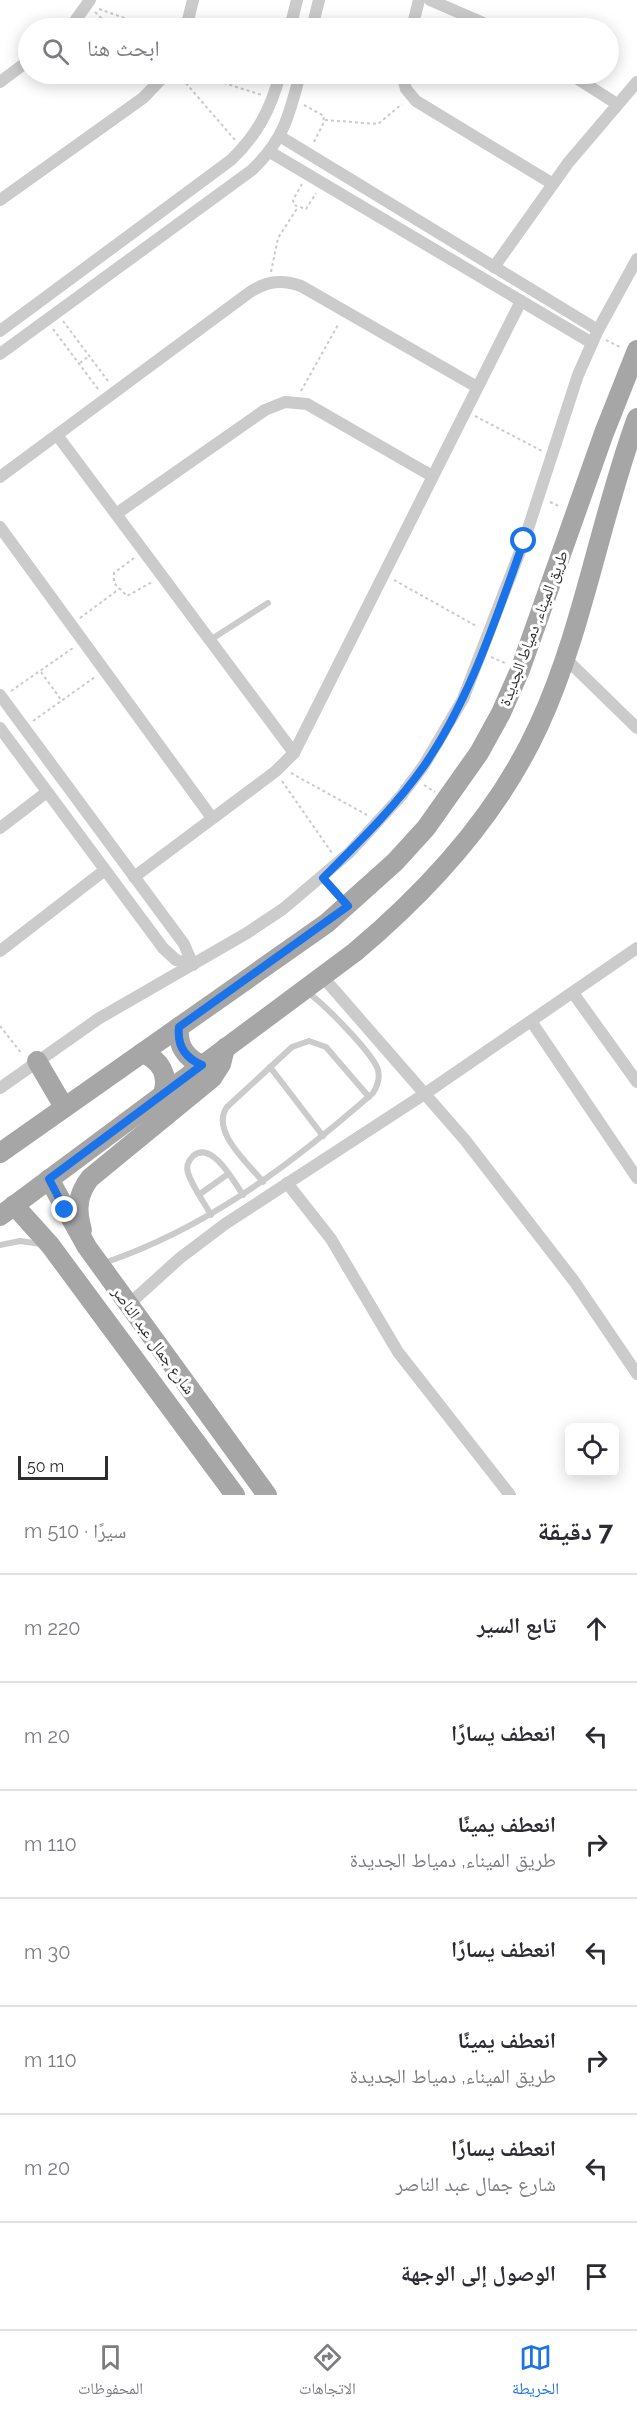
<!DOCTYPE html>
<html lang="ar">
<meta charset="utf-8">
<style>
:root{--surface:#fff;--page:#f2f2f3;--text:#2b2b33;--muted:#7c7c81;--line:#e1e1e2;--accent:#1a73e8}
body{margin:0;font-family:Raleway,"Noto Naskh Arabic",sans-serif;background:var(--page);color:var(--text);direction:rtl}
.controls{position:absolute;right:18px;bottom:18px;display:grid;overflow:hidden;border-radius:9px;box-shadow:0 3px 15px #0003}
.controls button{width:54px;height:54px;display:grid;place-items:center;padding:0;border:0;border-bottom:2px solid var(--line);background:var(--surface);color:var(--text);font:30px sans-serif}
.scale{position:absolute;left:18px;bottom:15px;width:90px;box-sizing:border-box;padding-left:6px;border:3px solid #2e2e2e;border-top:0;font-size:16px;line-height:21px;white-space:nowrap;color:#2e2e2e;-webkit-text-stroke:4px #fff;paint-order:stroke}
.stop{position:absolute;width:18px;height:18px;margin:-14px;border:4px solid #1a73e8;border-radius:50%;background:#fff}
.stop.end{background:#1a73e8;border-color:#fff;box-shadow:0 2px 6px #0008}
.list{margin:0;padding:0;list-style:none}
h2{display:flex;justify-content:space-between;align-items:center;height:78px;margin:0;padding:0 24px;font-size:26px}
h2 small{font-size:20px;font-weight:400;color:var(--muted)}
.list li{display:grid;grid-template-columns:39px 1fr auto;gap:18px;align-items:center;box-sizing:border-box;height:108px;padding:0 24px;border-top:2px solid var(--line)}
.list b{display:block;font-size:22px;white-space:nowrap}
.list p{margin:0;font-size:20px;white-space:nowrap;color:var(--muted)}
.list em{font-size:20px;font-style:normal;color:var(--muted)}
.icon{flex:none;width:33px;height:33px;fill:none;stroke:currentColor;stroke-width:2;stroke-linecap:round;stroke-linejoin:round}
.map{position:relative;flex:none;width:637px;height:1495px;overflow:hidden;direction:ltr}
.search{position:absolute;background:var(--surface);box-shadow:0 3px 15px #0003;left:18px;right:18px;top:18px;height:66px;display:flex;align-items:center;gap:15px;box-sizing:border-box;padding:0 21px;border-radius:33px;color:var(--muted);font-size:22px}
.sheet{height:834px;background:var(--surface)}
nav{display:flex;justify-content:space-around;align-items:center;box-sizing:border-box;height:84px;border-top:2px solid var(--line);background:var(--surface);font-size:16px;color:var(--muted)}
nav a{display:grid;justify-items:center;gap:3px}
nav .on{color:var(--accent)}
.map>svg:first-child{display:block}
.lines{fill:none;stroke-linecap:round;stroke-linejoin:round}
.path{stroke:#cbcbcb;stroke-width:2;stroke-dasharray:3 3;stroke-linecap:butt}
.lane{stroke:#cbcbcb;stroke-width:6}
.street{stroke:#cbcbcb;stroke-width:12}
.primary{stroke:#a6a6a6;stroke-width:20}
.route{stroke:#1a73e8;stroke-width:8}
.labels{text-anchor:middle;stroke-width:6;stroke-linejoin:round;paint-order:stroke}
.street-label{font-size:16px;fill:#2e2e2e;stroke:#fff}
</style>
<div class="map">
<svg width="637" height="1495" viewBox="0 0 637 1495">
<rect width="100%" height="100%" fill="#fff"/>
<g class="lines">
<g class="path">
<path d="M99,9L153,28"/>
<path d="M95,12L112,28"/>
<path d="M178,74L235,140"/>
<path d="M195,74L262,95"/>
<path d="M304,105L324,116L323,124L313,144"/>
<path d="M325,120L378,124L402,104"/>
<path d="M302,184L293,200L294,205L306,209L316,193"/>
<path d="M271,272L278,238L298,207"/>
<path d="M63,321L108,381"/>
<path d="M53,329L98,389"/>
<path d="M606,340L620,347"/>
<path d="M80,363L89,356"/>
<path d="M301,391L339,323"/>
<path d="M475,416L542,451"/>
<path d="M550,502L561,507"/>
<path d="M134,558L114,573V583L127,596L152,582"/>
<path d="M394,580L478,627"/>
<path d="M80,618L119,589"/>
<path d="M491,657L505,663"/>
<path d="M41,672L62,701"/>
<path d="M11,691L73,648"/>
<path d="M33,721L95,677"/>
<path d="M291,773L367,815"/>
<path d="M282,781L332,853"/>
<path d="M424,785L435,792"/>
<path d="M329,884L337,893"/>
<path d="M0,1026L22,1054"/>
</g>
<g class="lane">
<path d="M210,640L268,603"/>
<path d="M270,1067L323,1136"/>
<path d="M263,1182C248,1163 210,1131 227,1107L292,1047L309,1041L326,1047L369,1097"/>
<path d="M200,1194L228,1174"/>
<path d="M211,1215C204,1202 193,1188 188,1173C186,1167 188,1161 193,1156C212,1140 234,1182 243,1195"/>
<path d="M0,1245L20,1241L41,1244"/>
<path d="M104,1263C207,1228 292,1164 373,1093C378,1085 380,1078 378,1070C373,1053 322,1002 307,992"/>
</g>
<g class="street">
<path d="M430,0L495,28"/>
<path d="M70,28L90,0"/>
<path d="M186,28L193,0"/>
<path d="M290,28L297,0"/>
<path d="M312,28L319,0"/>
<path d="M412,28L419,0"/>
<path d="M402,74L406,89L416,101L553,184"/>
<path d="M570,74L617,104"/>
<path d="M0,82L28,61"/>
<path d="M281,137L598,330"/>
<path d="M270,152L592,343"/>
<path d="M0,200L143,98L166,74"/>
<path d="M494,267L568,163L637,82"/>
<path d="M0,331L231,160C257,135 271,109 280,74"/>
<path d="M0,354L252,170C284,139 289,116 300,74"/>
<path d="M57,435L294,753"/>
<path d="M0,477L250,292C267,281 282,279 301,286L477,387"/>
<path d="M116,514L265,410L285,402L307,404L432,476"/>
<path d="M0,527L212,818"/>
<path d="M565,658L637,728"/>
<path d="M0,695L184,944L193,965L176,960L163,948L0,728"/>
<path d="M0,828L47,792"/>
<path d="M134,877L276,771L294,753L521,301"/>
<path d="M0,951L105,870"/>
<path d="M322,976L465,1140L574,1281L637,1374"/>
<path d="M573,993L637,1082"/>
<path d="M531,1021L637,1178"/>
<path d="M0,1088L98,1019L247,933L283,909L349,853L401,796L424,765L463,699L524,541L578,375L598,330L637,259"/>
<path d="M287,1183L331,1239L398,1352L510,1495"/>
<path d="M128,1305L180,1258L225,1224L426,1093L637,948"/>
</g>
<g class="primary">
<path d="M179,1027C177,1045 185,1058 202,1065"/>
<path d="M142,1053C161,1060 169,1075 163,1094"/>
<path d="M37,1061L64,1107"/>
<path d="M0,1153L327,923L395,862L426,828L479,753L501,713L520,670L604,433L637,350"/>
<path d="M49,1179L87,1247L267,1495"/>
<path d="M14,1205L50,1245L235,1495"/>
<path d="M0,1216L355,952C430,889 498,815 539,725C584,627 600,518 637,418"/>
<path d="M82,1230C76,1210 77,1195 90,1178L212,1078L221,1064L225,1048"/>
</g>
</g>
<g class="lines">
<path class="route" d="M65,1210L49,1179L202,1065C185,1058 177,1045 179,1027L348,906L323,878C359,842 395,807 424,766C471,698 496,617 524,541"/>
</g>
<g class="labels">
<g class="street-label">
<text transform="translate(533 628) rotate(-69)" y="6">طريق الميناء, دمياط الجديدة</text>
<text transform="translate(154 1340) rotate(54)" y="6">شارع جمال عبد الناصر</text>
</g>
</g>
</svg>
<div class="controls">
<button><svg class="icon" aria-label="locate" viewBox="0 0 24 24"><circle cx="12" cy="12" r="6"/><path d="M12 2v4M12 18v4M2 12h4M18 12h4"/></svg></button>
</div>
<div class="scale">50 m</div>
<div class="stop" style="left:524px;top:541px"></div>
<div class="stop end" style="left:65px;top:1210px"></div>
<div class="search"><svg class="icon" aria-label="search" viewBox="0 0 24 24"><circle cx="10" cy="10" r="6"/><path d="M15 15l6 6"/></svg>ابحث هنا</div>
</div>
<section class="sheet">
<h2>7 دقيقة<small>سيرًا · 510 m</small></h2>
<ul class="list">
<li><svg class="icon" aria-label="ahead" viewBox="0 0 24 24"><path d="M12 20V5M6 11l6-6 6 6"/></svg><div><b>تابع السير</b></div><em>220 m</em></li>
<li><svg class="icon" aria-label="left" viewBox="0 0 24 24"><path d="M17 20v-9H6M10 6l-5 5 5 5"/></svg><div><b>انعطف يسارًا</b></div><em>20 m</em></li>
<li><svg class="icon" aria-label="right" viewBox="0 0 24 24"><path d="M7 20v-9h11M14 6l5 5-5 5"/></svg><div><b>انعطف يمينًا</b><p>طريق الميناء, دمياط الجديدة</p></div><em>110 m</em></li>
<li><svg class="icon" aria-label="left" viewBox="0 0 24 24"><path d="M17 20v-9H6M10 6l-5 5 5 5"/></svg><div><b>انعطف يسارًا</b></div><em>30 m</em></li>
<li><svg class="icon" aria-label="right" viewBox="0 0 24 24"><path d="M7 20v-9h11M14 6l5 5-5 5"/></svg><div><b>انعطف يمينًا</b><p>طريق الميناء, دمياط الجديدة</p></div><em>110 m</em></li>
<li><svg class="icon" aria-label="left" viewBox="0 0 24 24"><path d="M17 20v-9H6M10 6l-5 5 5 5"/></svg><div><b>انعطف يسارًا</b><p>شارع جمال عبد الناصر</p></div><em>20 m</em></li>
<li><svg class="icon" aria-label="arrive" viewBox="0 0 24 24"><path d="M6 21V4h12l-3 4 3 4H6"/></svg><div><b>الوصول إلى الوجهة</b></div></li>
</ul>
</section>
<nav>
<a class="on"><svg class="icon" aria-label="map" viewBox="0 0 24 24"><path d="M3 6l6-2 6 2 6-2v14l-6 2-6-2-6 2zM9 4v14M15 6v14"/></svg>الخريطة</a>
<a><svg class="icon" aria-label="directions" viewBox="0 0 24 24"><path d="M12 3l9 9-9 9-9-9zM9 14v-3h6M13 9l2 2-2 2"/></svg>الاتجاهات</a>
<a><svg class="icon" aria-label="saved" viewBox="0 0 24 24"><path d="M7 4h10v16l-5-4-5 4z"/></svg>المحفوظات</a>
</nav>
